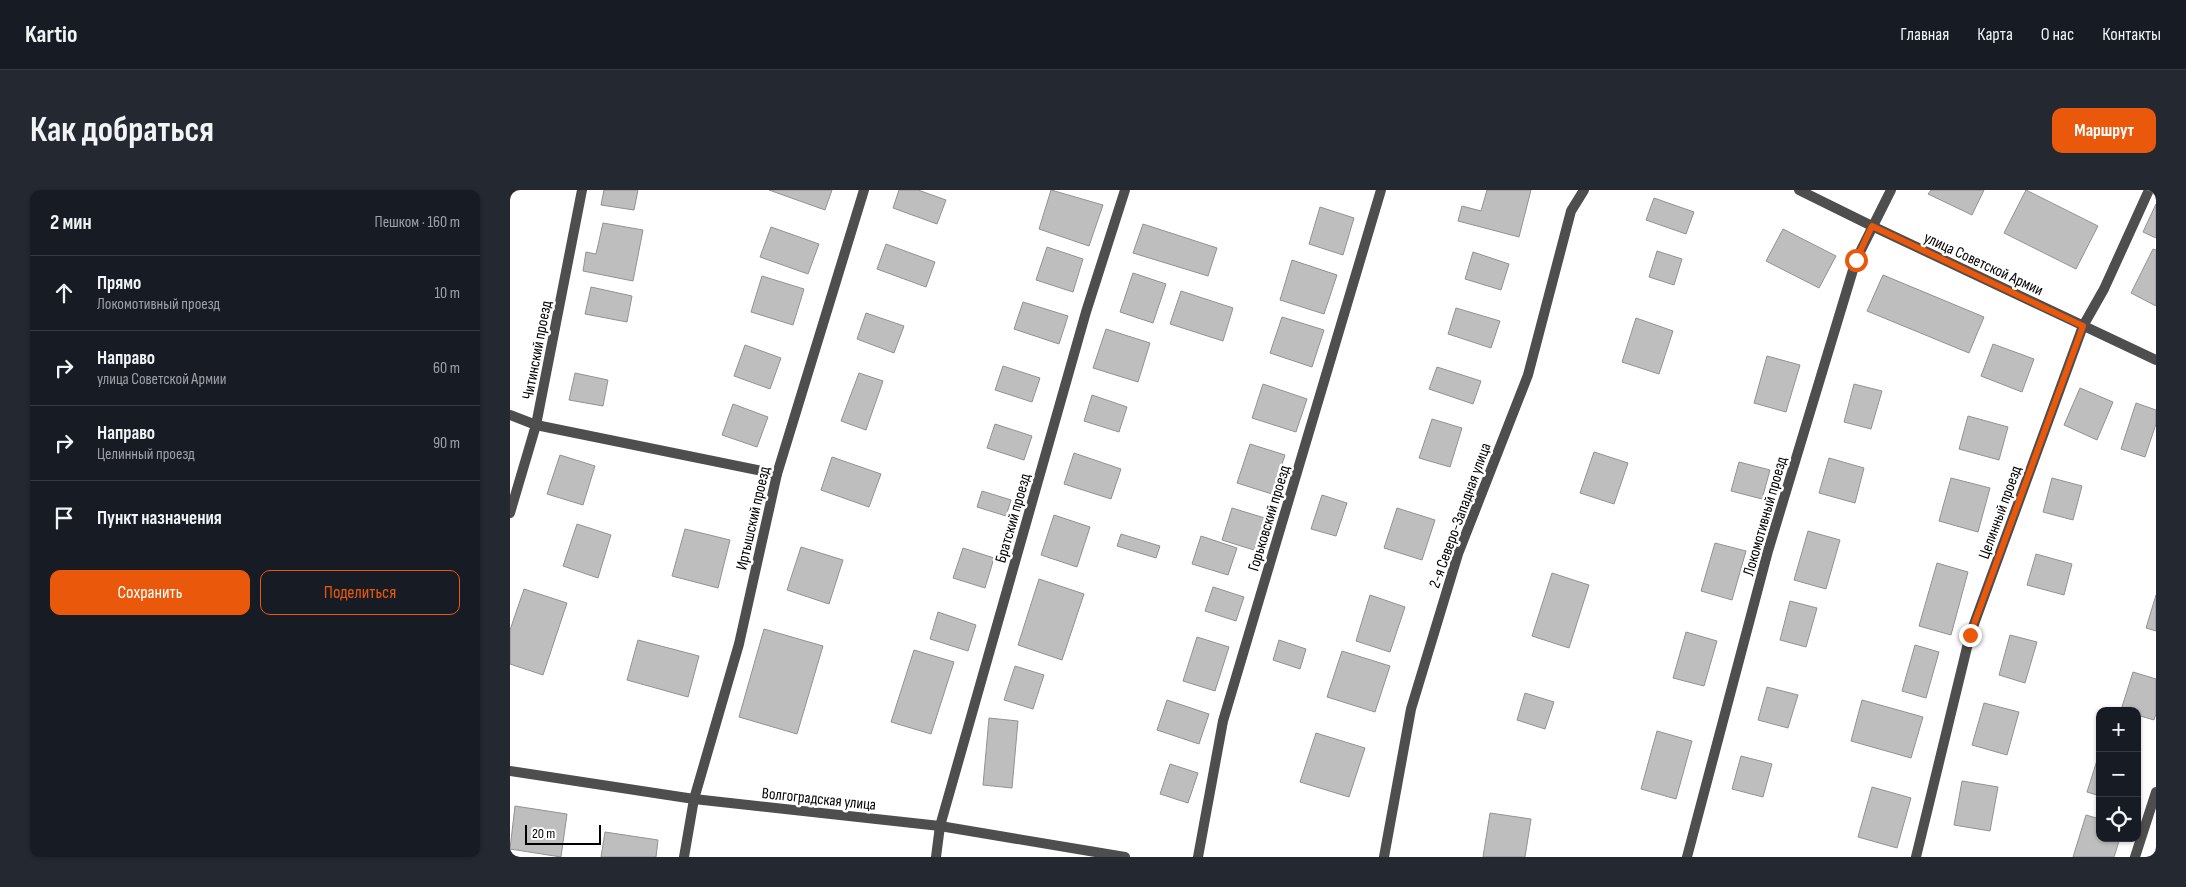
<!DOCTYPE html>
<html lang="ru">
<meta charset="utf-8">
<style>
:root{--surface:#171b24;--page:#242831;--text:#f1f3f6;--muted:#9ea1a6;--line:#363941;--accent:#ea580c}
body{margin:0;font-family:"Sofia Sans Condensed",sans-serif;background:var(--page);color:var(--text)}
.controls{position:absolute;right:15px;bottom:15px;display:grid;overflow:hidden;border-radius:10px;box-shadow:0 1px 4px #0004}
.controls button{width:45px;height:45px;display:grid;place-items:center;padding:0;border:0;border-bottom:1px solid var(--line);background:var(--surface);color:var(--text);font:25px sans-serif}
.scale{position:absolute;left:15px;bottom:12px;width:76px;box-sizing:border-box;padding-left:5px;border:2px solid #000;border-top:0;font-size:14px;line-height:18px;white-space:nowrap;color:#000;-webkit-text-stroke:4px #fff;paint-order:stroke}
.stop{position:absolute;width:15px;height:15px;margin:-11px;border:4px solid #ea580c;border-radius:50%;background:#fff}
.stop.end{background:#ea580c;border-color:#fff;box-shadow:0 1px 5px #0008}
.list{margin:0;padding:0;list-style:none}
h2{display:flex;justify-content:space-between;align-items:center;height:65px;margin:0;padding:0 20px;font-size:21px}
h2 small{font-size:16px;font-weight:400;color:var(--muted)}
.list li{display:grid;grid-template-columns:32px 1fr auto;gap:15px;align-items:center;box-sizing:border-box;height:75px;padding:0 20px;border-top:1px solid var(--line)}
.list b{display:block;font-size:19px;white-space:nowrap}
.list p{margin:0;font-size:16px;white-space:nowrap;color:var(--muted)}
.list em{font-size:16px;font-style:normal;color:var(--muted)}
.actions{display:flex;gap:10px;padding:15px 20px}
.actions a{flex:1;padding:11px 0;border:1px solid var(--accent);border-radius:10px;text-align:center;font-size:18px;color:var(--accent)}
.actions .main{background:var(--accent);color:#fff}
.icon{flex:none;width:28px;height:28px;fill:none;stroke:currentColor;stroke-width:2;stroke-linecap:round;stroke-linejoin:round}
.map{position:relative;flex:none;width:1646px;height:667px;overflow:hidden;border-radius:10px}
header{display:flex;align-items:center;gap:30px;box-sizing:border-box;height:70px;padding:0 25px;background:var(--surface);border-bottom:1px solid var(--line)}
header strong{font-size:24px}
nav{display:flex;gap:28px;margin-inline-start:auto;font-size:18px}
.intro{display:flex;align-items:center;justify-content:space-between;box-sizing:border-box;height:120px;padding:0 30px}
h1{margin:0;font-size:35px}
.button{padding:12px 22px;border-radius:10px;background:var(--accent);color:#fff;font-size:18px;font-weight:700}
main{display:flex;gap:30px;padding:0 30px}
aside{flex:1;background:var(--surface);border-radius:10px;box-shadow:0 1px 4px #0004}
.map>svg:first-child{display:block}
.building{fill:#bebebe;stroke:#929292}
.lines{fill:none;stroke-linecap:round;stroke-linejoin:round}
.service{stroke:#4e4e4e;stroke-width:10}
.minor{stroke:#4e4e4e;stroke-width:10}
.tertiary{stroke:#4e4e4e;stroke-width:10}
.route{stroke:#ea580c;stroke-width:6}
.labels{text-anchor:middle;stroke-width:5;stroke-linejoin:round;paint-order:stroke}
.street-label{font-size:16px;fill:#000;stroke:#fff}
</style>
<header>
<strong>Kartio</strong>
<nav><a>Главная</a><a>Карта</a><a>О нас</a><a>Контакты</a></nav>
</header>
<div class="intro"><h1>Как добраться</h1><a class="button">Маршрут</a></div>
<main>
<aside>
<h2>2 мин<small>Пешком · 160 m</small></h2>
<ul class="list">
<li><svg class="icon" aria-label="ahead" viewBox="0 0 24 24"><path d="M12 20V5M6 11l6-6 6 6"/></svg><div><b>Прямо</b><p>Локомотивный проезд</p></div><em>10 m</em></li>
<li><svg class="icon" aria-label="right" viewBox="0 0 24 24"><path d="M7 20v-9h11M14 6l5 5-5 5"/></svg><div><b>Направо</b><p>улица Советской Армии</p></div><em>60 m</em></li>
<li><svg class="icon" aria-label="right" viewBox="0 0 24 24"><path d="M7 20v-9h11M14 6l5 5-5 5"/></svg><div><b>Направо</b><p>Целинный проезд</p></div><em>90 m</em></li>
<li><svg class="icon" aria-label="arrive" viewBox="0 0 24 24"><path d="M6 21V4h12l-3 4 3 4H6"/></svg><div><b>Пункт назначения</b></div></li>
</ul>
<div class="actions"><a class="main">Сохранить</a><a>Поделиться</a></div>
</aside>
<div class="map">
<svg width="1646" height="667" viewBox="0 0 1646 667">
<rect width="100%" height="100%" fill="#fff"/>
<g class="building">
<path d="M94,0H128L124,20L91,15Z"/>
<path d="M259,0H322L315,20Z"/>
<path d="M389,0H408L436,10L427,34L383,18Z"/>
<path d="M541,0L593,15L579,56L529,39Z"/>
<path d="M977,0H1021L1009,47L948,31L952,16L971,21Z"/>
<path d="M1421,0H1474L1462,25L1418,4Z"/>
<path d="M1516,0L1588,36L1566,79L1494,43Z"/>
<path d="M1144,8L1184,22L1176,44L1136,30Z"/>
<path d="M1646,14V48L1633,42Z"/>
<path d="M810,17L844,28L833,65L799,54Z"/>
<path d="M93,33L133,40L123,91L73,81L76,62L86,64Z"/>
<path d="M633,34L707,58L698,86L623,63Z"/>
<path d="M261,37L309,54L298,84L250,67Z"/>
<path d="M1273,39L1326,66L1309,98L1256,71Z"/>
<path d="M376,54L425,72L416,97L367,79Z"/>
<path d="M537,57L573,69L563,102L526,90Z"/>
<path d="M1643,59L1646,60V116L1621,103Z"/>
<path d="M1147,61L1172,69L1164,95L1139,87Z"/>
<path d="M963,62L999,74L991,100L955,89Z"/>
<path d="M782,70L827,85L814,124L770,110Z"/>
<path d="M623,83L656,94L643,133L610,122Z"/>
<path d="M1373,85L1474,127L1459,163L1357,121Z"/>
<path d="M252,86L294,99L283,135L241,122Z"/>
<path d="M81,97L122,106L117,132L75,124Z"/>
<path d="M671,101L723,118L713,151L660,134Z"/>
<path d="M513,112L558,126L549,154L504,139Z"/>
<path d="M946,118L990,131L981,158L938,144Z"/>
<path d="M356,123L394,136L384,163L347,149Z"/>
<path d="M772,127L814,140L802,177L760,163Z"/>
<path d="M1126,128L1163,141L1149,184L1112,172Z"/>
<path d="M596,139L640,153L628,192L583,178Z"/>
<path d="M1483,154L1524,169L1512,202L1471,186Z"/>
<path d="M235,155L271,168L260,199L224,186Z"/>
<path d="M1257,166L1290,175L1276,222L1244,213Z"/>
<path d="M493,176L530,188L522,212L485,200Z"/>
<path d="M927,177L971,191L963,214L919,199Z"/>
<path d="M65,183L98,190L93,216L59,210Z"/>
<path d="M349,183L373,191L356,240L331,231Z"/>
<path d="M753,194L797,209L786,242L742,228Z"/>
<path d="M1344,194L1372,201L1361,239L1334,232Z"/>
<path d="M1570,198L1603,212L1587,250L1554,235Z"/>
<path d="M582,205L617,217L609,242L574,231Z"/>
<path d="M1626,213L1646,220V234L1635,267L1611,259Z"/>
<path d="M223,214L258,227L247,257L212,245Z"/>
<path d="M1458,226L1498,237L1489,270L1449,259Z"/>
<path d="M922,229L952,238L940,277L909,268Z"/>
<path d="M485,234L522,246L514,270L477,258Z"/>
<path d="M740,254L775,265L762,304L727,293Z"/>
<path d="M1084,262L1118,273L1104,314L1070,303Z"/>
<path d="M564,263L611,279L601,309L554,294Z"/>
<path d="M50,265L85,276L73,315L37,304Z"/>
<path d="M322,267L371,284L359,317L311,300Z"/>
<path d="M1319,268L1354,278L1345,313L1309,303Z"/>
<path d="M1229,272L1260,280L1252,309L1221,301Z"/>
<path d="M1441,288L1480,298L1468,342L1429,331Z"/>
<path d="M1542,288L1572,296L1563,330L1533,322Z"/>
<path d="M472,301L501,310L496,326L467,317Z"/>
<path d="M812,305L837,313L826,346L801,339Z"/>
<path d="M722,318L758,329L747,361L712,350Z"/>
<path d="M887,318L925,330L912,370L874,358Z"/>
<path d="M544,325L580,337L567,377L531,365Z"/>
<path d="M67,334L101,345L88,388L53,376Z"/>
<path d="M175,339L220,350L208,398L162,386Z"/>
<path d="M1298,341L1330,350L1316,399L1284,390Z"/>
<path d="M611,344L650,356L646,368L607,356Z"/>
<path d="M691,346L727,358L718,385L682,374Z"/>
<path d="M1205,353L1236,361L1222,410L1191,401Z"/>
<path d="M291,357L333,370L319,414L277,400Z"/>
<path d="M453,358L484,368L475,398L443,388Z"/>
<path d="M1526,364L1562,374L1554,405L1517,395Z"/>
<path d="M1427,373L1458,382L1441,445L1409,436Z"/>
<path d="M1042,383L1079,395L1059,458L1022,446Z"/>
<path d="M529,389L574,404L552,470L508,455Z"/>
<path d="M703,397L734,407L726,431L695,421Z"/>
<path d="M14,399L57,413L33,485L0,474V440Z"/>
<path d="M860,405L895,417L880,462L846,451Z"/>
<path d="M1646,405V441L1636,438Z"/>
<path d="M1280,411L1307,418L1296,457L1270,450Z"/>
<path d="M428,422L466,435L458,461L420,449Z"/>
<path d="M254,439L313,456L287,544L229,527Z"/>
<path d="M1176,442L1207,451L1194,496L1163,488Z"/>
<path d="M1500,445L1527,452L1515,493L1489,485Z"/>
<path d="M687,447L719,457L705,501L673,491Z"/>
<path d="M128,450L189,466L178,507L117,490Z"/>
<path d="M769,450L796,459L790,479L763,470Z"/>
<path d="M1405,455L1429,462L1416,508L1392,501Z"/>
<path d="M404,460L444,472L421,544L381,532Z"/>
<path d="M832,461L880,476L865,522L817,507Z"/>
<path d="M505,476L534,485L523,519L494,510Z"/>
<path d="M1623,482L1646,489V524L1644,530L1627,525V521L1611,520Z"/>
<path d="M1257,497L1288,505L1278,538L1248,530Z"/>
<path d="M1015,503L1044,512L1035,539L1007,530Z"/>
<path d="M657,510L699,524L689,554L647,540Z"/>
<path d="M1352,510L1413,527L1401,568L1341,551Z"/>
<path d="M1474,513L1509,522L1497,565L1462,555Z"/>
<path d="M479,528L508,531L502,598L473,595Z"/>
<path d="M1147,541L1182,551L1166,609L1131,599Z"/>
<path d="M806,543L855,558L839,607L790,592Z"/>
<path d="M1590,561V606L1577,602Z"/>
<path d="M1231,566L1262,574L1253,607L1222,599Z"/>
<path d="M660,574L688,583L678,613L650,604Z"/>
<path d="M1452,591L1488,597L1480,641L1444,635Z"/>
<path d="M1362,597L1401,608L1387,658L1348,647Z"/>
<path d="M5,616L57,624L51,667L0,659Z"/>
<path d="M980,623L1021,629L1015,667H973Z"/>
<path d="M1576,625L1590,629V648H1610L1604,667H1563Z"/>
<path d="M95,642L148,650L146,667H91Z"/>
</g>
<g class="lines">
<path class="service" d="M0,225L26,235L267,284"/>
<g class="minor">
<path d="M0,323L26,235L72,0"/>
<path d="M0,581L184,609L430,636L615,667"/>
<path d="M174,667L184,609L229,454L267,284L354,0"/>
<path d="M426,667L430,636L576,122L615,0"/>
<path d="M688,667L713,531L871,0"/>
<path d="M874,667L901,519L948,364L1018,185L1061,21L1074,0"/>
<path d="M1177,667L1258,361L1346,70L1381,0"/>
<path d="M1406,667L1460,445L1573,136L1594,99L1639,0"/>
<path d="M1625,667L1646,602"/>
</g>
<path class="tertiary" d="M1289,0L1362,36L1646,170"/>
</g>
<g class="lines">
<path class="route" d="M1346,70L1362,36L1573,136L1460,445"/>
</g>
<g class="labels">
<g class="street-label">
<text transform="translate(1474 73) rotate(25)" y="6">улица Советской Армии</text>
<text transform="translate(26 160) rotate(-79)" y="6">Читинский проезд</text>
<text transform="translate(1489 322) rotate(-70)" y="6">Целинный проезд</text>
<text transform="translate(949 325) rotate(-70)" y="6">2-я Северо-Западная улица</text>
<text transform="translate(1254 326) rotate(-74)" y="6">Локомотивный проезд</text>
<text transform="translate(242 328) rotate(-77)" y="6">Иртышский проезд</text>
<text transform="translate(502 328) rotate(-74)" y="6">Братский проезд</text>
<text transform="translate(758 328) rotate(-73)" y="6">Горьковский проезд</text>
<text transform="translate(309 608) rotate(6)" y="6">Волгоградская улица</text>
</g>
</g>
</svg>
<div class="controls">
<button>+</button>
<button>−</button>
<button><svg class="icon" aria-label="locate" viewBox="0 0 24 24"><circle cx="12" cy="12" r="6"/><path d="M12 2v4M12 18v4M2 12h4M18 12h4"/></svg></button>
</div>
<div class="scale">20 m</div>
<div class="stop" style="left:1346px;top:70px"></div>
<div class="stop end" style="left:1460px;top:445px"></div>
</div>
</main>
